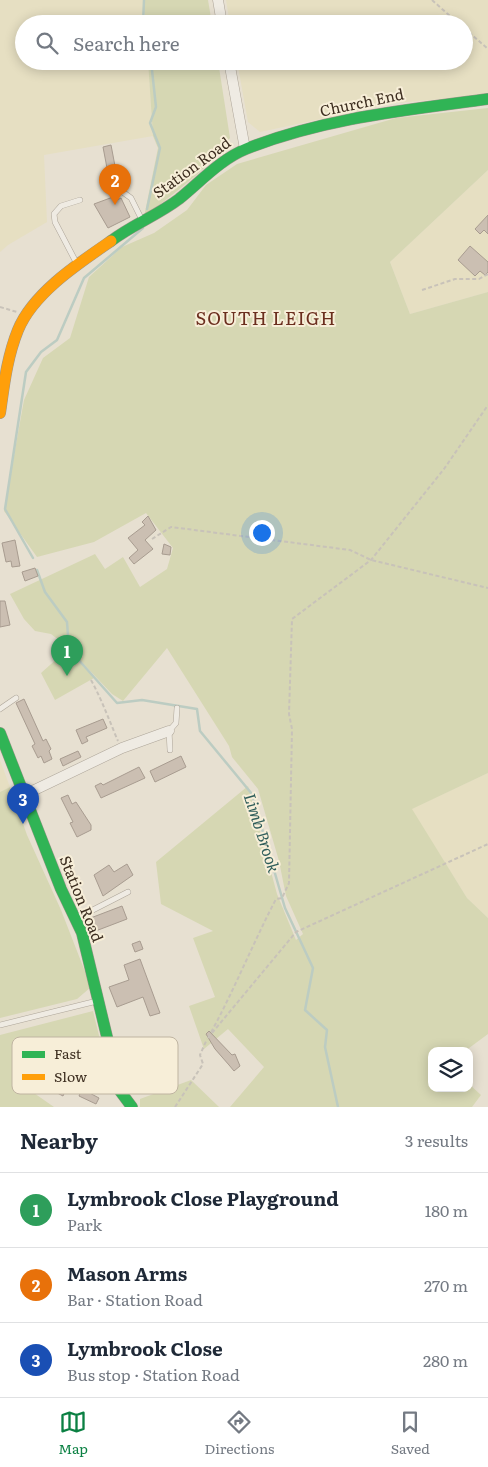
<!DOCTYPE html>
<meta charset="utf-8">
<style>
:root{--surface:#fff;--page:#f6f6f7;--text:#1f2937;--muted:#747a83;--line:#e0e1e3;--accent:#0b8043}
body{margin:0;font-family:Literata,serif;background:var(--page);color:var(--text)}
.controls{position:absolute;right:15px;bottom:15px;display:grid;overflow:hidden;border-radius:10px;box-shadow:0 2px 12px #0003}
.controls button{width:45px;height:45px;display:grid;place-items:center;padding:0;border:0;border-bottom:1px solid var(--line);background:var(--surface);color:var(--text);font:25px sans-serif}
.you{position:absolute;left:261px;top:532px;width:18px;height:18px;margin:-12px;border:4px solid #fff;border-radius:50%;background:#1a73e8;box-shadow:0 0 0 8px #1a73e833}
.badge{display:grid;place-items:center;width:32px;height:32px;border-radius:50%;background:var(--accent);color:#fff;font-size:16px;font-weight:700}
.pin{position:absolute;translate:-50% -41px;filter:drop-shadow(0 1px 2px #0008)}
.pin::after{content:'';position:absolute;top:26px;width:18px;height:15px;background:inherit;clip-path:polygon(0 0,100% 0,50% 100%)}
.list{margin:0;padding:0;list-style:none}
h2{display:flex;justify-content:space-between;align-items:center;height:65px;margin:0;padding:0 20px;font-size:21px}
h2 small{font-size:16px;font-weight:400;color:var(--muted)}
.list li{display:grid;grid-template-columns:32px 1fr auto;gap:15px;align-items:center;box-sizing:border-box;height:75px;padding:0 20px;border-top:1px solid var(--line)}
.list b{display:block;font-size:19px;white-space:nowrap}
.list p{margin:0;font-size:16px;white-space:nowrap;color:var(--muted)}
.list em{font-size:16px;font-style:normal;color:var(--muted)}
.icon{flex:none;width:28px;height:28px;fill:none;stroke:currentColor;stroke-width:2;stroke-linecap:round;stroke-linejoin:round}
.map{position:relative;flex:none;width:488px;height:1107px;overflow:hidden}
.search{position:absolute;background:var(--surface);box-shadow:0 2px 12px #0003;left:15px;right:15px;top:15px;height:55px;display:flex;align-items:center;gap:12px;box-sizing:border-box;padding:0 18px;border-radius:28px;color:var(--muted);font-size:19px}
.sheet{height:290px;background:var(--surface)}
nav{display:flex;justify-content:space-around;align-items:center;box-sizing:border-box;height:70px;border-top:1px solid var(--line);background:var(--surface);font-size:14px;color:var(--muted)}
nav a{display:grid;justify-items:center;gap:2px}
nav .on{color:var(--accent)}
.map>svg:first-child{display:block}
.farmland{fill:#e6dfc2}
.green{fill:#d6d7b3}
.lines{fill:none;stroke-linecap:round;stroke-linejoin:round}
.stream{stroke:#bcccc2;stroke-width:2.5}
.building{fill:#cbbfb2;stroke:#a89c90}
.lane-casing{stroke:#ada599;stroke-width:6}
.street-casing{stroke:#ada599;stroke-width:11}
.fast-casing{stroke:#9c958a;stroke-width:12}
.slow-casing{stroke:#9c958a;stroke-width:12}
.path{stroke:#c8c2b9;stroke-width:2;stroke-dasharray:4 2.5;stroke-linecap:butt}
.lane{stroke:#efebe3;stroke-width:5}
.street{stroke:#efebe3;stroke-width:10}
.fast{stroke:#30b455;stroke-width:11}
.slow{stroke:#ff9f0a;stroke-width:11}
.labels{text-anchor:middle;stroke-width:4;stroke-linejoin:round;paint-order:stroke}
.street-label{font-size:15px;fill:#3d2e20;stroke:#f7eed8}
.water-label{font-size:16px;font-style:italic;fill:#2f5d5a;stroke:#f7eed8}
.quarter-label{font-size:18px;letter-spacing:1px;fill:#6b2e1e;stroke:#f7eed8}
.key{fill:#f7eed8;stroke:#bfb4a1;stroke-width:1}
.key-label{font-size:14px;fill:#3d2e20}
</style>
<div class="map">
<svg width="488" height="1107" viewBox="0 0 488 1107">
<rect width="100%" height="100%" fill="#e7e0d1"/>
<g class="farmland">
<path d="M0,0H144L145,24H24V61H148L153,136L44,155L47,222L8,245L0,252Z"/>
<path d="M226,0H488V95L396,103L260,132L248,122L237,61H464V24H230Z"/>
<path d="M488,170V292L410,314L390,262Z"/>
<path d="M0,760L10,787L0,792Z"/>
<path d="M488,773V918L467,898L411,809Z"/>
</g>
<g class="green">
<path d="M144,0H208L212,24H145Z"/>
<path d="M148,61H218L230,138C208,170 174,193 144,217L158,148L153,136Z"/>
<path d="M488,108V170L390,262L410,314L488,292V773L412,809L467,898L488,918V1034L465,1051H432V1088H469V1084L481,1095L472,1107H230L264,1067L228,1029L204,1049L189,1006L215,997L193,938L213,931L161,904L156,862L248,786L277,894L296,940L303,934L286,896L279,861L258,789L232,757L229,746L167,648L123,701L112,694L78,658L94,678L55,700L41,673L69,648L51,634L35,631L24,619L10,594L95,554L105,569L123,557L140,587L167,569L173,548L146,513L94,542L37,557L4,511L24,400L43,358L70,338L89,277L122,247L154,233L187,210L206,185L237,164L396,118Z"/>
<path d="M10,787L27,835L61,910L91,987L77,999L0,1018V792Z"/>
<path d="M93,1011L110,1080L74,1074L35,1053L21,1084L54,1107H0V1035Z"/>
<path d="M191,1080L219,1107H140V1099Z"/>
</g>
<g class="lines">
<g class="stream">
<path d="M143,24L144,0"/>
<path d="M147,209L160,148L150,123L156,107L151,61"/>
<path d="M33,558L5,509L26,372L41,352L57,340L84,278L143,228"/>
<path d="M37,570L45,592L67,622L69,649L117,703L142,700L197,709L200,731L252,794L285,908L313,968L305,1010L327,1030L325,1047L338,1107"/>
</g>
</g>
<g class="building">
<path d="M111,145L115,166L107,168L103,147Z"/>
<path d="M113,197L115,201L121,198L130,217L108,228L94,204Z"/>
<path d="M488,215V234L484,230L480,234L475,229Z"/>
<path d="M470,246L488,262V272L485,275L480,271L475,276L458,260Z"/>
<path d="M148,516L156,530L145,540L153,549L134,564L129,558L138,550L128,538L145,525L142,522Z"/>
<path d="M15,540L20,566L12,567L11,561L6,562L2,543Z"/>
<path d="M164,544L171,547L170,555L162,554Z"/>
<path d="M35,568L38,576L25,581L22,572Z"/>
<path d="M0,601H5L10,625L0,627Z"/>
<path d="M24,699L43,741L46,739L51,749L49,751L52,759L44,763L41,756L38,758L32,746L35,744L16,703Z"/>
<path d="M103,719L107,728L86,737L88,741L82,744L76,730Z"/>
<path d="M78,751L81,757L63,766L60,759Z"/>
<path d="M181,756L186,767L155,782L150,771Z"/>
<path d="M139,767L145,778L101,798L95,786L101,783L103,785Z"/>
<path d="M68,795L72,804L76,802L91,825V830L77,837L70,823L73,822L61,798Z"/>
<path d="M127,864L133,875L103,896L94,875L109,865L114,872Z"/>
<path d="M122,906L127,919L93,932L88,919Z"/>
<path d="M140,941L143,949L135,952L132,944Z"/>
<path d="M140,959L160,1013L150,1016L143,997L117,1007L109,987L129,980L124,965Z"/>
<path d="M209,1031L232,1055L235,1054L240,1066L234,1071L229,1065L215,1049L206,1034Z"/>
<path d="M42,1075L58,1083L61,1077L69,1082L63,1096L38,1083Z"/>
<path d="M82,1089L99,1098L96,1104L79,1096Z"/>
</g>
<g class="lines">
<defs>
<g id="lane">
<path d="M107,173L113,185L131,198L142,220"/>
<path d="M77,264L55,222L54,214L61,206L80,200"/>
<path d="M0,709L16,698"/>
<path d="M170,750L169,731L176,723L177,708"/>
<path d="M75,917L85,914L128,892"/>
<path d="M0,1025L97,1001"/>
</g>
<g id="street">
<path d="M218,0L222,24"/>
<path d="M229,61L245,149"/>
<path d="M24,795L122,748L169,731"/>
</g>
<g id="fast">
<path d="M111,241C132,225 158,215 179,199C200,182 221,159 246,149C323,118 407,110 488,99"/>
<path d="M0,733L61,889L82,933L120,1091L132,1107"/>
</g>
<path id="slow" d="M0,413C4,385 7,357 18,330C33,293 79,263 111,241"/>
</defs>
<use href="#lane" class="lane-casing"/>
<use href="#street" class="street-casing"/>
<use href="#fast" class="fast-casing"/>
<use href="#slow" class="slow-casing"/>
<g class="path">
<path d="M432,0L459,24"/>
<path d="M464,28L488,49"/>
<path d="M422,290L455,279H479L488,274"/>
<path d="M0,307L17,312"/>
<path d="M152,539L171,527L350,550L371,560L488,588"/>
<path d="M91,680C102,700 109,720 118,741"/>
<path d="M212,1033L296,932L488,844"/>
<path d="M208,1038C233,993 252,945 276,899L282,898L289,883L292,729L289,714L292,619L371,560L444,469L488,405"/>
<path d="M175,1107L203,1064L200,1055L207,1039"/>
</g>
<use href="#lane" class="lane"/>
<use href="#street" class="street"/>
<use href="#fast" class="fast"/>
<use href="#slow" class="slow"/>
</g>
<g class="labels">
<g class="street-label">
<text transform="translate(362 103) rotate(-12)" y="5">Church End</text>
<text transform="translate(192 168) rotate(-36)" y="5">Station Road</text>
<text transform="translate(81 899) rotate(68)" y="5">Station Road</text>
</g>
<g class="water-label">
<text transform="translate(262 833) rotate(72)" y="6">Limb Brook</text>
</g>
<g class="quarter-label">
<text x="266" y="325">SOUTH LEIGH</text>
</g>
</g>
<rect x="12" y="1037" width="166" height="57" rx="8" class="key"/>
<rect x="22" y="1051" width="23" height="7" fill="#30b455"/>
<rect x="22" y="1074" width="23" height="6" fill="#ff9f0a"/>
<g class="key-label">
<text x="54" y="1059">Fast</text>
<text x="54" y="1082">Slow</text>
</g>
</svg>
<div class="controls">
<button><svg class="icon" aria-label="layers" viewBox="0 0 24 24"><path d="M12 4l9 5-9 5-9-5zM3 14l9 5 9-5"/></svg></button>
</div>
<div class="you"></div>
<div class="pin badge" style="left:67px;top:676px;background:#2e9e5b">1</div>
<div class="pin badge" style="left:115px;top:205px;background:#e8710a">2</div>
<div class="pin badge" style="left:23px;top:824px;background:#1a4fb4">3</div>
<div class="search"><svg class="icon" aria-label="search" viewBox="0 0 24 24"><circle cx="10" cy="10" r="6"/><path d="M15 15l6 6"/></svg>Search here</div>
</div>
<section class="sheet">
<h2>Nearby<small>3 results</small></h2>
<ul class="list">
<li><span class="badge" style="background:#2e9e5b">1</span><div><b>Lymbrook Close Playground</b><p>Park</p></div><em>180 m</em></li>
<li><span class="badge" style="background:#e8710a">2</span><div><b>Mason Arms</b><p>Bar · Station Road</p></div><em>270 m</em></li>
<li><span class="badge" style="background:#1a4fb4">3</span><div><b>Lymbrook Close</b><p>Bus stop · Station Road</p></div><em>280 m</em></li>
</ul>
</section>
<nav>
<a class="on"><svg class="icon" aria-label="map" viewBox="0 0 24 24"><path d="M3 6l6-2 6 2 6-2v14l-6 2-6-2-6 2zM9 4v14M15 6v14"/></svg>Map</a>
<a><svg class="icon" aria-label="directions" viewBox="0 0 24 24"><path d="M12 3l9 9-9 9-9-9zM9 14v-3h6M13 9l2 2-2 2"/></svg>Directions</a>
<a><svg class="icon" aria-label="saved" viewBox="0 0 24 24"><path d="M7 4h10v16l-5-4-5 4z"/></svg>Saved</a>
</nav>
